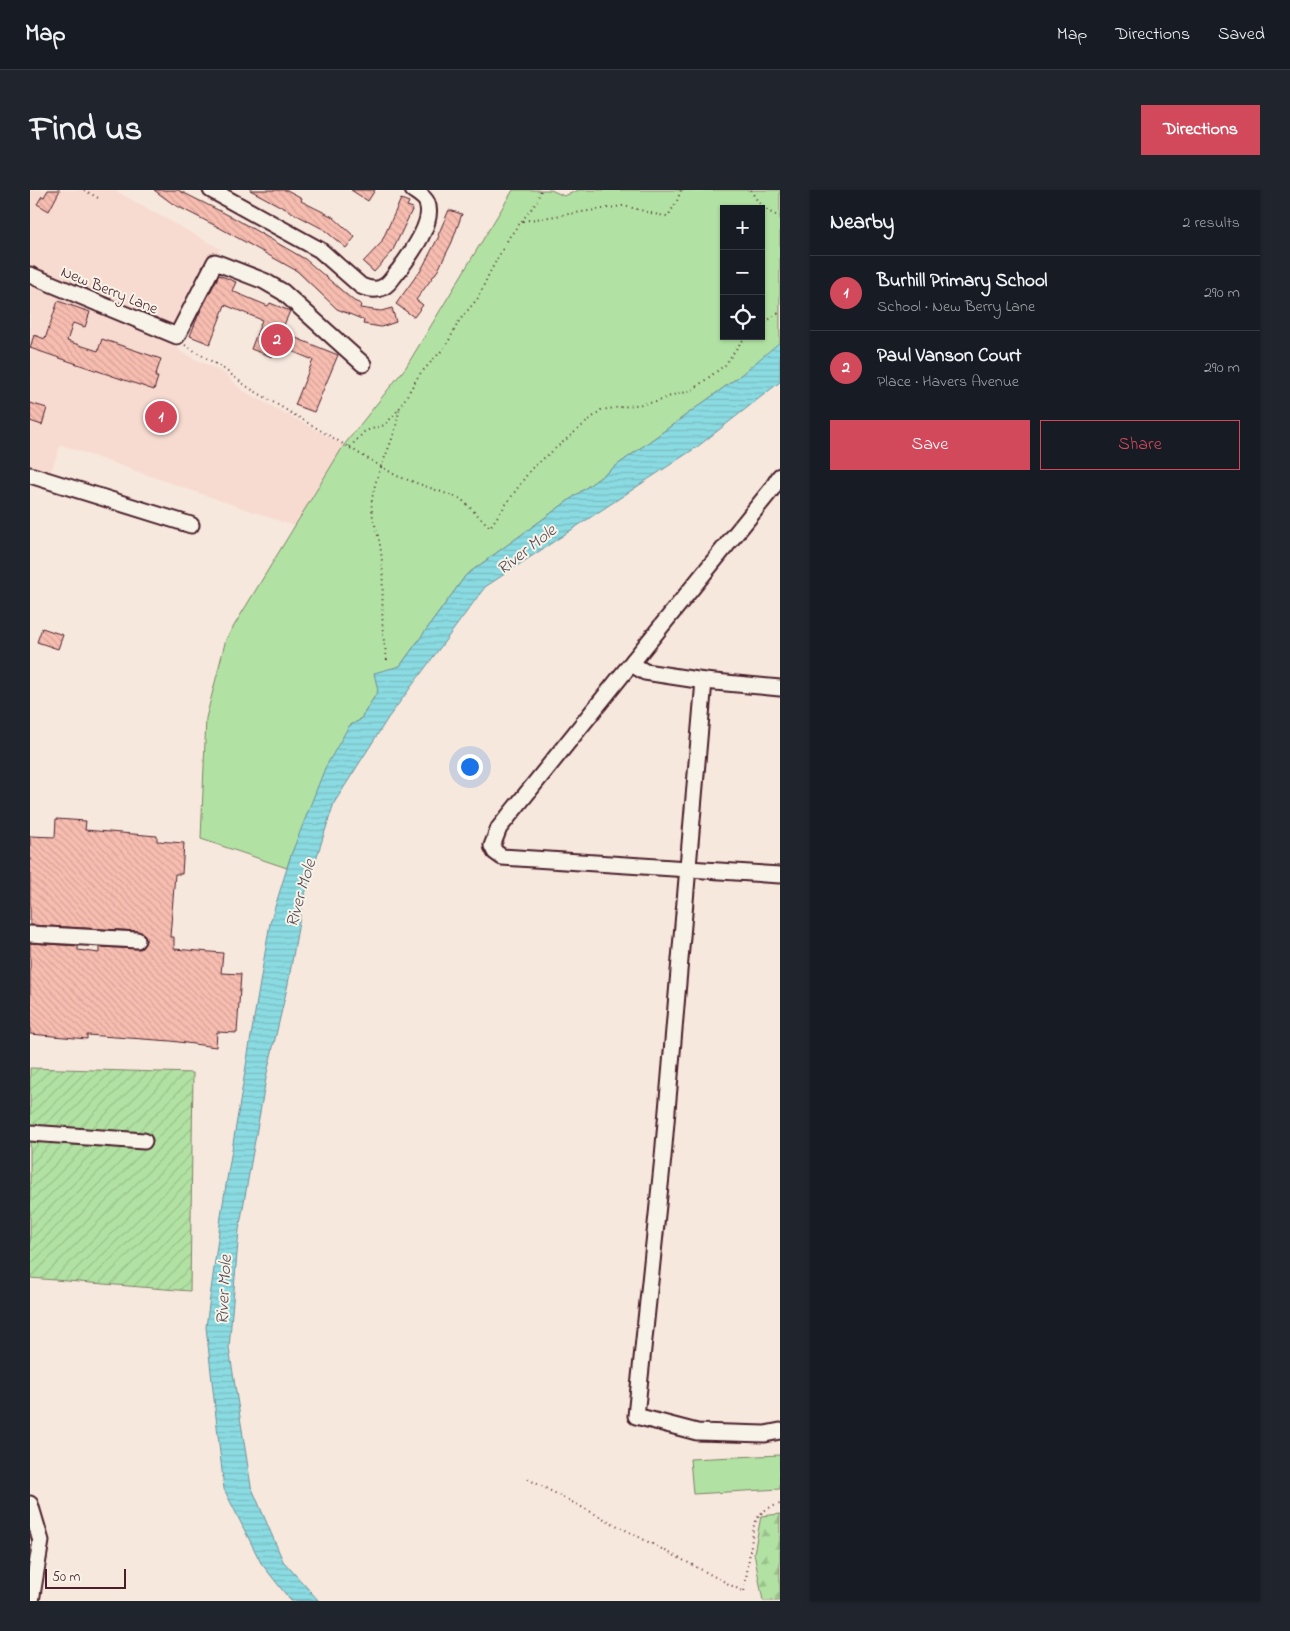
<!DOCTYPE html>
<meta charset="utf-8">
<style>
:root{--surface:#171b24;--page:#20242c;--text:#f1f3f6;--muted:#9ea1a6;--line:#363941;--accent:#d1495b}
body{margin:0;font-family:"Indie Flower",sans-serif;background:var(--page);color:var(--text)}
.controls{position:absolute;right:15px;top:15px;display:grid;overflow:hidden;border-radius:0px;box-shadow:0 1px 4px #0004}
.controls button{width:45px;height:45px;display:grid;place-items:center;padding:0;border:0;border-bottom:1px solid var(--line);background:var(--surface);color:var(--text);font:25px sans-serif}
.scale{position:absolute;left:15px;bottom:12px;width:81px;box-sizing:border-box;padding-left:5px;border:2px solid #4a1f2b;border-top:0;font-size:14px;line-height:18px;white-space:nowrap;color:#4a1f2b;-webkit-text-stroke:4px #f7f3e8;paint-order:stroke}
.you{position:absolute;left:439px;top:576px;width:18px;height:18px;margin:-12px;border:4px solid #fff;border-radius:50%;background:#1a73e8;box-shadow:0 0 0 8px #1a73e833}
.badge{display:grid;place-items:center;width:32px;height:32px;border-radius:50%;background:var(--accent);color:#fff;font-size:16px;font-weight:700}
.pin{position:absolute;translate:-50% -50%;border:2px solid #fff;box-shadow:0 1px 5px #0006}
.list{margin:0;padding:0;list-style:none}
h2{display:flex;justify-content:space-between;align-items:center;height:65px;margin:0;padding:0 20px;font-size:21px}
h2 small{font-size:16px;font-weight:400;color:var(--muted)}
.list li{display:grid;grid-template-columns:32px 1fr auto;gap:15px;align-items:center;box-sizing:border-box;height:75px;padding:0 20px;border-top:1px solid var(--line)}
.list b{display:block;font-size:19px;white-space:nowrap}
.list p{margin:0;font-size:16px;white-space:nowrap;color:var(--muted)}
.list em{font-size:16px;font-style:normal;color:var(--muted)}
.actions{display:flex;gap:10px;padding:15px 20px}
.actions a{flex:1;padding:11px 0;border:1px solid var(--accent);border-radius:0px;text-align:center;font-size:18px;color:var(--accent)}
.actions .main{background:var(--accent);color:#fff}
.icon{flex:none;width:28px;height:28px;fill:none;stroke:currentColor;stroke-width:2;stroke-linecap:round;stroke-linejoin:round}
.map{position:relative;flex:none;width:750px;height:1411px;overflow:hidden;border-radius:0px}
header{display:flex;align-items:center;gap:30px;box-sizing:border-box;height:70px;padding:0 25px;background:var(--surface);border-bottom:1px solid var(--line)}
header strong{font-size:24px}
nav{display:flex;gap:28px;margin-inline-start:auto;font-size:18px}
.intro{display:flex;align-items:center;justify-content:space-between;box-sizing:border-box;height:120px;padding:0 30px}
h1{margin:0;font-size:35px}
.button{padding:12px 22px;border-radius:0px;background:var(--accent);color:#fff;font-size:18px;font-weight:700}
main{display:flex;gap:30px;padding:0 30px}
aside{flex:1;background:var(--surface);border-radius:0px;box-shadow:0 1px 4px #0004}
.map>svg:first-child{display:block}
.built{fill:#f7dbd0}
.grass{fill:#b1e2a3;stroke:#7e8067;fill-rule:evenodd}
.forest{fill:url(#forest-firs);stroke:#7e8067}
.garden{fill:url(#garden-furrows);stroke:#7e8067}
.water{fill:url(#water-rules);stroke:#709099}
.building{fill:url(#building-back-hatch);stroke:#4a1f2b}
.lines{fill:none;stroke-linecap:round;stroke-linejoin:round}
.minor-casing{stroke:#4a1f2b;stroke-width:19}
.path{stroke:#4a1f2b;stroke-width:2;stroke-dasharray:1 4;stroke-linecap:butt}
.minor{stroke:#f7f3e8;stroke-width:15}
.labels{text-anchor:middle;stroke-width:4;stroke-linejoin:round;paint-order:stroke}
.street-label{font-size:16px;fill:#4a1f2b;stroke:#f7f3e8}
.water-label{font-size:18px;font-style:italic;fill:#5a4e59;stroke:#f7f3e8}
</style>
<header>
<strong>Map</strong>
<nav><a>Map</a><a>Directions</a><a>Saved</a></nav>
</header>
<div class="intro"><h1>Find us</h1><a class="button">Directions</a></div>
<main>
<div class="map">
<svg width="750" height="1411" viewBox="0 0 750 1411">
<defs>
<pattern id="forest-firs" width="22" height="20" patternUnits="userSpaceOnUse" patternTransform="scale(1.25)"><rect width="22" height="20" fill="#b1e2a3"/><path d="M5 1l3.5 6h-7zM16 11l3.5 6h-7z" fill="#9ac18c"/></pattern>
<pattern id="garden-furrows" width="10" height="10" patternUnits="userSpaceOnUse" patternTransform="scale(1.25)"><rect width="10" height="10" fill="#b1e2a3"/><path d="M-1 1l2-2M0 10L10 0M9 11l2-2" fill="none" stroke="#9ac18c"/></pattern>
<pattern id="water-rules" width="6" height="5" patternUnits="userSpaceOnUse" patternTransform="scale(1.25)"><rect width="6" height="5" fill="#8adbe2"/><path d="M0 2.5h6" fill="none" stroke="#79bcc2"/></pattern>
<pattern id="building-back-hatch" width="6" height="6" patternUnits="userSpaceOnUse" patternTransform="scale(1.25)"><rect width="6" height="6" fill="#f7bdb0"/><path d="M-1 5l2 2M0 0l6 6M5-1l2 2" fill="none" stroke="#d5a298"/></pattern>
</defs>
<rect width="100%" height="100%" fill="#f7e8dd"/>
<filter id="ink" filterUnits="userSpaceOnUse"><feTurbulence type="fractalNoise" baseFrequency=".02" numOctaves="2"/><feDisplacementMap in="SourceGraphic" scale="10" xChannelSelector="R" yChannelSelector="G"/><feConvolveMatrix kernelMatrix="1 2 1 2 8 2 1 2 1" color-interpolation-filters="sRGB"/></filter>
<g filter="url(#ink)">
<g class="built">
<path d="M0,0H84L191,59L179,68L146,135L140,137L0,80Z"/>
<path d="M0,92L141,152L153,163L194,183L212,200L314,255L264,336L31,255L19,286L0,280Z"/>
</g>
<g class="grass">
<path d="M483,0H521L534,6L549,0H750V154L707,188L436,385L370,476L348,501L330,530L319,536L261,665L257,678L171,649L176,528L196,449L314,255L376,177ZM694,19H731V146H694Z"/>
<path d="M750,1265V1299L663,1304L660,1269Z"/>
</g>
<path class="forest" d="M750,1324V1411H733L724,1363L731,1326Z"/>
<path class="garden" d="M0,878L163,883L160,1101L0,1088Z"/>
<path class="water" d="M750,152V192L667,257L455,397L358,528L304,613L273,710L258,794L237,883L209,1040L199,1158L221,1296L253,1371L289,1411H261L231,1373L194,1299L176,1137L192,1019L240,733L261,665L295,578L319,536L330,530L348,501L344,483L370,476L436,385L707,188Z"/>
<g class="building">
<path d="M18,0H30L19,21L7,14L12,6L14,7Z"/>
<path d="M124,0H148L204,28L275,69L324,111L331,114L330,118L351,121L362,118L366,132L351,137L333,134L334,130L307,119L267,81L190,38L143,14Z"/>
<path d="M220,0H257L272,8L271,11L303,27L325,47L316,58L293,39Z"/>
<path d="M321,0H345L338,11Z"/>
<path d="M371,9L379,12L377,16L383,18L362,62L344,82L333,72L351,53Z"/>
<path d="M419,20L432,24L422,52L408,80L386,110L393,115L384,127L366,114L389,82H390L409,46L408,45Z"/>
<path d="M189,85L206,92L202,101L238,116L240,113L260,121L251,142L308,165L284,222L265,215L283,170L247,155L242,167L221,159L232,130L195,115L180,154L160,146L168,126Z"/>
<path d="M28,111L60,122L55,137L43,133L37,151L68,161L72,149L131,169L125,187H128L124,200L0,158L4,145L15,149Z"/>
<path d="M0,213L17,218L12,235L0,231Z"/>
<path d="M12,438L33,445L28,459L7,452Z"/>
<path d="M26,629L56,631L55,640L127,646V651L154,653L152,684H145L140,747H144V759L193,763L191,783L211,784L207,843L187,842L186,857L141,851L57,845V849L0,844V753L48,756V760L69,763V757L111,759L116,751L115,745L108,741L0,735V646L25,647Z"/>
</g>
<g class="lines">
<defs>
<g id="minor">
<path d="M181,0L290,60L331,96C338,99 346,101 353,97C360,94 364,85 369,80C380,65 405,32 397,13C395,7 387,3 383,0"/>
<path d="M0,85L147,146L185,72L234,91L253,102L333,174"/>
<path d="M0,285L161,335"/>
<path d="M750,286L741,300L604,470L605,476L615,482L674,491L633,967L606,1226L667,1242L735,1244L750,1241"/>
<path d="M604,470L469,638L462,656L465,662L472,667L750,685"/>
<path d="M674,491L750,498"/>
<path d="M0,744L107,750"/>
<path d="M0,943L114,951"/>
<path d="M0,1314L11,1351L1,1411"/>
</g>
</defs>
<use href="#minor" class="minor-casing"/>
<g class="path">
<path d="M54,0L68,8"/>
<path d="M721,0C726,11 738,24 750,26"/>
<path d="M493,31L592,16C609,18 621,25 638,26L647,11L651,0"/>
<path d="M731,135L750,122"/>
<path d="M155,155L194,179L216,196L367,286L431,309L460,337L501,279L571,220L626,212L643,205L661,201L695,175L711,152L718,146"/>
<path d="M320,257L335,241L355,235L369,219L389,185L416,156L429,131L448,108L460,82L480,46L506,13L511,0"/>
<path d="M357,470C356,461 354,453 353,444C351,414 355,385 350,355C348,341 340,326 342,310C346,278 366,252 369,219"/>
<path d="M498,1289L714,1402L724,1335C730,1321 737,1318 750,1314"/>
</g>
<use href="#minor" class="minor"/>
</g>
</g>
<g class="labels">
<g class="street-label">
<text transform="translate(80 99) rotate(22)" y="6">New Berry Lane</text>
</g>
<g class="water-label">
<text transform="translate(496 359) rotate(-38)" y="6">River Mole</text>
<text transform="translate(270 703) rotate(-74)" y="6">River Mole</text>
<text transform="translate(193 1100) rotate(-87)" y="6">River Mole</text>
</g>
</g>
</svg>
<div class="controls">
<button>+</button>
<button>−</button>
<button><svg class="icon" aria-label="locate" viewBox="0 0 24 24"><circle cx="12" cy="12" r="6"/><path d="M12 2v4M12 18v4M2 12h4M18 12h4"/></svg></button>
</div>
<div class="scale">50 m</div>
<div class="you"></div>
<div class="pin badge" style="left:131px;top:227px">1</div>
<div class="pin badge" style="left:247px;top:150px">2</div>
</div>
<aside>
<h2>Nearby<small>2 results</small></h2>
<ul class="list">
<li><span class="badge">1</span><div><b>Burhill Primary School</b><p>School · New Berry Lane</p></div><em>290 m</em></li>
<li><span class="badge">2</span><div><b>Paul Vanson Court</b><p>Place · Havers Avenue</p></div><em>290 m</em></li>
</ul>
<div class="actions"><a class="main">Save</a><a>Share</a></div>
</aside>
</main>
